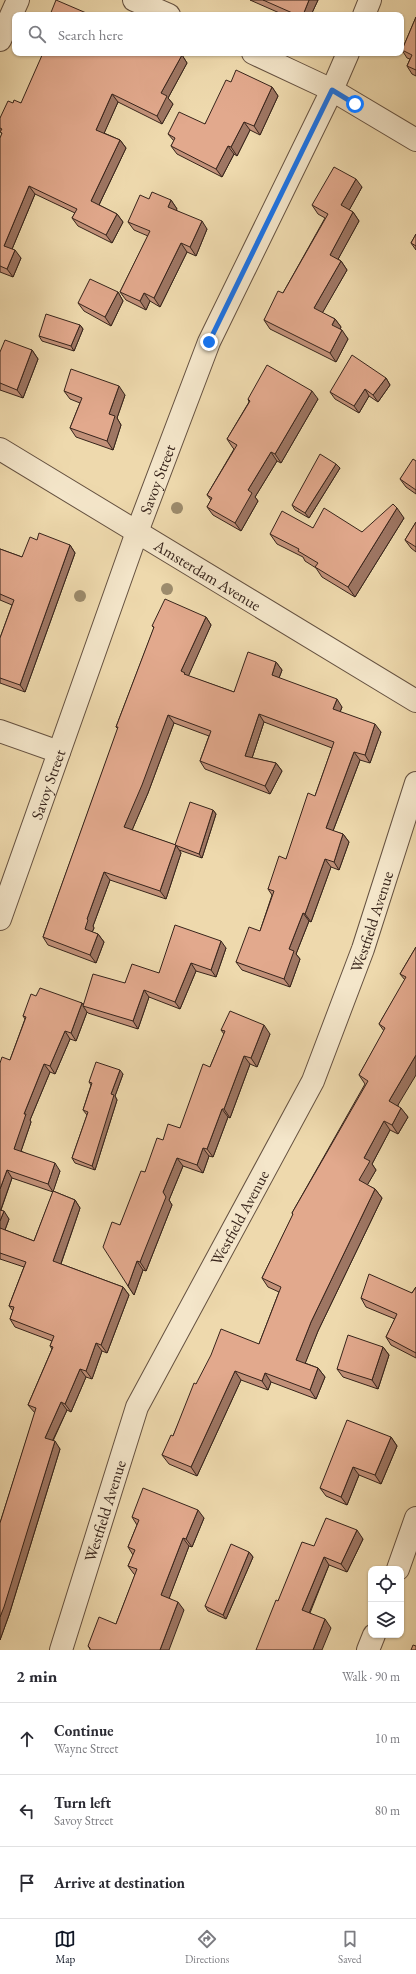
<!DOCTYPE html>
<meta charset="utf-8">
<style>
:root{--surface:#fff;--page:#f2f2f3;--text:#2b2b33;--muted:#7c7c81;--line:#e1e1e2;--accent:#111827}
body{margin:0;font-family:"EB Garamond",serif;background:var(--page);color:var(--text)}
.controls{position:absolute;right:12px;bottom:12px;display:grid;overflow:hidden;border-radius:8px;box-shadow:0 1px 3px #0004}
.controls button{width:36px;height:36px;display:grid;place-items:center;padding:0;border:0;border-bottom:1px solid var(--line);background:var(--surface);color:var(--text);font:20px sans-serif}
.stop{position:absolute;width:12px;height:12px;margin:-9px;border:3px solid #1a73e8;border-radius:50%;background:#fff}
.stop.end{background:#1a73e8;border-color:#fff;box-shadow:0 1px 4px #0008}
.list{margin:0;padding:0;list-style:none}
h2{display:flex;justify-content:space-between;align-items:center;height:52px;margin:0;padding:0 16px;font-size:17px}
h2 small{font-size:13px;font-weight:400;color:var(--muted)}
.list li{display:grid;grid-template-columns:26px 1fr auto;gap:12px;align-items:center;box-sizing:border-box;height:72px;padding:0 16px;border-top:1px solid var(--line)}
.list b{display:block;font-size:15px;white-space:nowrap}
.list p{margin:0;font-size:13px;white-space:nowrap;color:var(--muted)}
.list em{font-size:13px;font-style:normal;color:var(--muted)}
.icon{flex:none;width:22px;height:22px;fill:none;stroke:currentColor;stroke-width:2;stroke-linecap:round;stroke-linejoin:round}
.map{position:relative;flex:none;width:416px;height:1650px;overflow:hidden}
.search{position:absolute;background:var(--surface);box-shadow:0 1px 3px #0004;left:12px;right:12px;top:12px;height:44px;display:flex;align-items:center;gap:10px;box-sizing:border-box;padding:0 14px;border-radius:8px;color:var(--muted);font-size:15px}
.sheet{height:268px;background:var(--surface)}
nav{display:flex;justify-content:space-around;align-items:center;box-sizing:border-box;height:56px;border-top:1px solid var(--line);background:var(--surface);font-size:11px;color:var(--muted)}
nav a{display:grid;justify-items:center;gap:2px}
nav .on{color:var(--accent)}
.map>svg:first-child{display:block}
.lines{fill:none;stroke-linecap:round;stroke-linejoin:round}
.minor-casing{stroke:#655140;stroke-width:24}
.minor{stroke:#f4e6ca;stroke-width:22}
.tree{fill:#9c8b6c}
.wall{fill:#c29179;stroke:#37241b;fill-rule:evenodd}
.shaded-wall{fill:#9e7663;stroke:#37241b}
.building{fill:#e2a98d;stroke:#37241b}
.route{stroke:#1a73e8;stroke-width:5}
.labels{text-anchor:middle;stroke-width:3;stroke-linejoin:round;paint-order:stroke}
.street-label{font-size:16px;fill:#37241b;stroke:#f4e6ca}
</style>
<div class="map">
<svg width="416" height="1650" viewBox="0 0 416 1650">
<rect width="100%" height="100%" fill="#eed9ad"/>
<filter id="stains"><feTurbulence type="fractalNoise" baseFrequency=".005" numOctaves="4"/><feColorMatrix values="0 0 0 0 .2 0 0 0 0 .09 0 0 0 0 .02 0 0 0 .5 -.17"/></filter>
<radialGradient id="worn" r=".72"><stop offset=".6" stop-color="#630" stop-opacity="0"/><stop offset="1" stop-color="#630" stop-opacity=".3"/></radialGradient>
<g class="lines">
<defs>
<g id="minor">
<path d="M134,0L169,15"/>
<path d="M364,15L370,0"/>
<path d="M0,40L18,0"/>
<path d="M253,53L332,90L416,140"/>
<path id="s1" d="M0,449L416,701"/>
<path d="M0,731L59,752"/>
<path id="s2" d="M0,919L137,532L209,342L332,90L348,53"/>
<path d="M398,1569L416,1518"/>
<path id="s3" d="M61,1650L137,1407L313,1081L363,949L416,783"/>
<path d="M368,1650L374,1635"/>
</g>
</defs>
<use href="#minor" class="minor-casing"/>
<use href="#minor" class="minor"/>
</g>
<g class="tree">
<circle cx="177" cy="508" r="6"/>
<circle cx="167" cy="589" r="6"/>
<circle cx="80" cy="596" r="6"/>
</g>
<g class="wall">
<path d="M250,0H318L311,15H284Z"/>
<path d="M416,17V76L412,74L407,66L410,59L407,58L402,50Z"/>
<path d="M156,55H182L187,63L168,98L173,104L162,124L118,102L104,133L120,140L126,148L99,205L117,214L123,222L112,243L78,226L72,218L75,213L35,194L12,249L21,258L13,277L0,272V138L2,134L0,131V118L13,103H21Z"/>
<path d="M231,82L272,87L278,96L260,135L250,130L237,156L234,154L222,177L177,154L171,146L174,141L168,134L205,124Z"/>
<path d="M362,187L349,210L353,212L359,221L338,259L341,261L347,270L322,313L335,319L341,327L340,329L348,339L336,362L270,329L264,320L283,293L325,218L318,214L312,205Z"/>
<path d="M149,199L171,200L177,209L176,210L207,229L196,256L187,252L160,307L150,301L146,310L126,300L120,292L148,236L134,230L128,222Z"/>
<path d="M416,234V250L411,243Z"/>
<path d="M118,292L123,301L111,326L84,311L78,303Z"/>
<path d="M80,325L83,329L74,351L42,341L39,336Z"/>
<path d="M32,350L38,359L23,398L0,390V352Z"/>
<path d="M386,378L390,385L378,402L369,396L359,413L335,399L330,392Z"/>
<path d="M64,391L125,395L117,418L121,425L113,450L76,437L70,428L80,403L70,399Z"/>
<path d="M248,399H318L281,463L277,461L255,497L258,501L241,531L213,515L207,507L211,500L207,495L234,449L233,448L227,439L249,402Z"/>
<path d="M416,461V494L406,487L400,479Z"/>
<path d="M340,468L309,518L295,510L292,505Z"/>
<path d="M404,518L355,597L322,577L316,568L305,561L303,557L277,544L270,534L313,528L362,532Z"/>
<path d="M416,522V552L411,548L405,540Z"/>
<path d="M37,540L70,545L75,553L25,692L0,683V638L12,605L0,600V549L22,557Z"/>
<path d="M206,617L211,625L188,676L234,692L276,662L282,670L279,678L342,707L340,712L381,732L370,763L360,760L333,831L343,834L349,842L339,870L331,867L311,922L309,921L296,954L300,959L290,987L242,970L236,962L260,931L272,895L268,889L286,859L315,796L332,748L264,722L252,758L276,763L282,771L270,794L205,769L200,761L209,736L174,723L148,793L132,830L175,845L213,810L216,814L202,858L179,850L181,853L166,899L110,880L93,926L94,928L92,932L98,934L104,942L96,963L48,945L43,937L118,729L116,727L154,628L152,626Z"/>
<path d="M416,947L398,1106L408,1117L398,1134L390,1130L372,1164L376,1170L367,1185L375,1189L382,1198L318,1331L305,1363L318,1368L325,1377L316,1399L271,1382L268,1390L241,1380L197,1476L169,1464L162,1455L173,1436L196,1384L259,1344L279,1292L268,1287L262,1278L293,1215L292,1213L365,1084L359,1075L384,1031L379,1024L405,980L400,974Z"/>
<path d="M226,948L216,977L196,971L180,1009L149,997L138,1029L88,1013L87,1012L76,1041L70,1039L55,1074L50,1072L30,1120L31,1122L21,1151L60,1171L53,1191L75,1200L80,1208L61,1264L123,1287L129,1295L107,1353L102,1351L92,1379L86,1377L71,1412L67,1410L53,1441L60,1449L9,1615L0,1640V1523L35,1413L28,1405L52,1349L50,1346L52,1341L15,1327L10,1319L13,1311L9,1306L24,1267L0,1259V1063L10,1060L25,1019L23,1016L36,996L82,1003L83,1004L125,983L159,973ZM12,1178L53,1192L34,1241L5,1230L9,1219L1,1210Z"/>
<path d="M221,1030L270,1034L257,1067L250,1064L230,1118L228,1117L213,1157L209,1156L203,1173L183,1166L169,1200L172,1205L146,1271L143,1270L134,1295L128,1286L120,1225L145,1172L163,1140L180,1128L210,1067L224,1034Z"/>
<path d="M123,1074L115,1096L117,1100L95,1170L75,1163L72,1158L87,1115L83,1110L91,1085L89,1082Z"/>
<path d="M416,1287V1358L391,1345L386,1337L395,1319L366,1307L361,1298L412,1293Z"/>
<path d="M383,1347L389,1355L378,1389L343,1377L337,1369Z"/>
<path d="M391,1437L397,1446L381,1484L359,1475L347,1505L326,1496L320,1488Z"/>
<path d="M132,1517L204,1518L192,1547L189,1546L169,1598L184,1610L90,1649L88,1646L116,1624L135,1575L134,1574L128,1566L133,1555L128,1547L137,1525Z"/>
<path d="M363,1539L347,1572L329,1565L310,1613L331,1628L278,1601L314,1546Z"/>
<path d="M249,1552L253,1557L226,1619L208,1611L205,1606Z"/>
</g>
<g class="shaded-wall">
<path d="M309,0H318L311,15H303Z"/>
<path d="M182,55L187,63L168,98L173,104L162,124L157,116L161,93Z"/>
<path d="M272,87L278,96L260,135L254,126Z"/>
<path d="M112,94L118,102L102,138L96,130Z"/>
<path d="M244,122L250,130L237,156L231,147Z"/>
<path d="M120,140L126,148L97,209L91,201Z"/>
<path d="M228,146L234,154L222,177L216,169Z"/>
<path d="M356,179L362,187L347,214L341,205Z"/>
<path d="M29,186L35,194L10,254L4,246Z"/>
<path d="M171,200L177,209L174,215L168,207Z"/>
<path d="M353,212L359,221L336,263L330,255Z"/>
<path d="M117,214L123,222L112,243L106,235Z"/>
<path d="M202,221L207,229L196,256L190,247Z"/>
<path d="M181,243L187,252L160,307L154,298Z"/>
<path d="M15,250L21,258L13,277L7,269Z"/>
<path d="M341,261L347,270L320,317L314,308Z"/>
<path d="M118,292L123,301L111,326L105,317Z"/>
<path d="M144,293L150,301L146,310L140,301Z"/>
<path d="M335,319L341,327L338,333L332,325Z"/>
<path d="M80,325L83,329L74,351L71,346Z"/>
<path d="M342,330L348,339L336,362L330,353Z"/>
<path d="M32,350L38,359L23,398L17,390Z"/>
<path d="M386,378L390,385L378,402L373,395Z"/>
<path d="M119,386L125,395L117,418L121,425L113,450L107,441L109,414Z"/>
<path d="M365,389L369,396L359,413L354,406Z"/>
<path d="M312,391L318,399L281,463L275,454Z"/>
<path d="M271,452L277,461L255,497L258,501L241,531L235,523L248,490Z"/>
<path d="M336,464L340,468L309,518L305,513Z"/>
<path d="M397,508L404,518L355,597L348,587Z"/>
<path d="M70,545L75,553L25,692L20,685Z"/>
<path d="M206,617L211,625L188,677L181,671Z"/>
<path d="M276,662L282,670L277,683L272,675Z"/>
<path d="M337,699L342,707L338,717L333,709Z"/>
<path d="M259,714L264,722L250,764L245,756Z"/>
<path d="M168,715L174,723L148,793L130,835L124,827Z"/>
<path d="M375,724L381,732L370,763L365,755Z"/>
<path d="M354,752L360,760L331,836L326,828Z"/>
<path d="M276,763L282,771L270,794L265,786Z"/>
<path d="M213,810L216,814L202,858L199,854Z"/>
<path d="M343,834L349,842L339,870L334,862Z"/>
<path d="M176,845L181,853L166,899L160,891Z"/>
<path d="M325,859L331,867L311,922L305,914Z"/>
<path d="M104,872L110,880L93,926L94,928L90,937L85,929L87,919Z"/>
<path d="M303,913L309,921L296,954L300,959L290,987L284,979L289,949Z"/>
<path d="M98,934L104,942L96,963L90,955Z"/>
<path d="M221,941L226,948L216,977L211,970Z"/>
<path d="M191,963L196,971L180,1009L175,1002Z"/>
<path d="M144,990L149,997L138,1029L133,1021Z"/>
<path d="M82,1003L84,1006H83L87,1012L76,1041L71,1033Z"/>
<path d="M264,1025L270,1034L257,1067L251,1058Z"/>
<path d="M65,1031L70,1039L55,1074L50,1066Z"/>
<path d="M416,1055V1075L395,1110L389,1101Z"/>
<path d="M244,1056L250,1064L230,1118L224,1109Z"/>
<path d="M44,1064L50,1072L30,1120L31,1122L19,1157L14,1149L24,1114Z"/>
<path d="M120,1070L123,1074L115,1096L117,1100L95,1170L92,1166L111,1094Z"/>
<path d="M401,1108L408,1117L398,1134L392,1125Z"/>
<path d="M222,1109L228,1117L213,1157L207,1149Z"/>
<path d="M384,1121L390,1130L372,1164L376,1170L365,1189L359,1180L364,1158Z"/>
<path d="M203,1148L209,1156L203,1173L197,1165Z"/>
<path d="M177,1158L183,1166L169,1200L172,1205L146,1271L140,1262L163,1192Z"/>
<path d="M55,1163L60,1171L53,1192L48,1184Z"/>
<path d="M7,1170L12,1178L0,1212V1189Z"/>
<path d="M375,1189L382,1198L318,1331L303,1369L296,1360L311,1322Z"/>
<path d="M75,1200L80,1208L59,1269L53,1261Z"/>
<path d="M4,1211L9,1219L3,1235L0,1231V1221Z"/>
<path d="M137,1261L143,1270L134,1295L128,1286Z"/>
<path d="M123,1287L129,1295L107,1353L101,1345Z"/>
<path d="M96,1343L102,1351L92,1379L86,1371Z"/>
<path d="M383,1347L389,1355L378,1389L372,1380Z"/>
<path d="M318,1368L325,1377L316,1399L310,1390Z"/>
<path d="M80,1369L86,1377L71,1412L65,1404Z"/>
<path d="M235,1371L241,1380L197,1476L191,1467Z"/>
<path d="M265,1373L271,1382L268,1390L262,1381Z"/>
<path d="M61,1402L67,1410L50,1446L45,1438Z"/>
<path d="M391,1437L397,1446L381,1484L375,1475Z"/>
<path d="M55,1441L60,1449L9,1615L0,1640V1617Z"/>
<path d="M353,1467L359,1475L347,1505L341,1497Z"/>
<path d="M198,1510L204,1518L192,1547L186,1539Z"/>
<path d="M357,1530L363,1539L347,1572L341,1564Z"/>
<path d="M183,1538L189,1546L167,1604L161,1595Z"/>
<path d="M249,1552L253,1557L226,1619L223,1615Z"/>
<path d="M324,1557L329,1565L307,1618L302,1610Z"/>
<path d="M178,1602L184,1610L169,1650H160Z"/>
<path d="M325,1619L331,1628L322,1650H313Z"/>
</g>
<g class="building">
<path d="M56,0L91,15H50Z"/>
<path d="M263,0H309L303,15H297Z"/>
<path d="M416,17V70L407,66L412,55L402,50Z"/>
<path d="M43,53H154L156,56L158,53H178L182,55L161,93L167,96L157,116L112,94L96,130L120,140L91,201L117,214L106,235L72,218L77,209L29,186L4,246L15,250L7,269L0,266V138L2,133L0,132L2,129L0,128V118L8,101L13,103L14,100L21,103Z"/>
<path d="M236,70L272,87L254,126L244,122L231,147L228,146L216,169L171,146L175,138L168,134L179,112L205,124L226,80L231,82Z"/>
<path d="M334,167L356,179L341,205L353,212L330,255L341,261L314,308L335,319L332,325L342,330L330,353L264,320L278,291L283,293L328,214L312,205Z"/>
<path d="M152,192L171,200L168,207L202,221L190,247L181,243L154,298L144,293L140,301L120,292L150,231L128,222L140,195L149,199Z"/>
<path d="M416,234V246L411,243Z"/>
<path d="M90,279L118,292L105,317L78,303Z"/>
<path d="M46,314L80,325L71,346L39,336Z"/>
<path d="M5,340L32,350L17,390L0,383V352Z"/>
<path d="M352,355L386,378L373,395L365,389L354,406L330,392Z"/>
<path d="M267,365L312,391L275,454L271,452L248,490L252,493L235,523L207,507L212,498L207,495L237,445L227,439L250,401L248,399Z"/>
<path d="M71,369L119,386L109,414L115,416L107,441L70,428L82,398L64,391Z"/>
<path d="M320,454L336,464L305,513L292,505Z"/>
<path d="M413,459L416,461V490L400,479Z"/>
<path d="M393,504L397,508L348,587L315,567L318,563L298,551L299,549L270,534L282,511L313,528L324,508L362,532Z"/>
<path d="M416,522V547L405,540Z"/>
<path d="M39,533L70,545L20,685L0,678V638L14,600L0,594V549L22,557L30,537L37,540Z"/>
<path d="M165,599L206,617L181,671L185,673L184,674L234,692L248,652L276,662L272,675L337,699L333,709L375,724L365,755L354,752L326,828L343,834L334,862L325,859L305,914L303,913L289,949L294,951L284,979L236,962L249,927L260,931L274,891L268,889L279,856L286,859L308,793L315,796L334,742L259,714L245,756L276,763L265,786L200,761L211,731L168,715L142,785L124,827L176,845L160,891L104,872L87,919L88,920L85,929L98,934L90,955L43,937L118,727H116L154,627L152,626Z"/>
<path d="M190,802L213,810L199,854L175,845Z"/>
<path d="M175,925L221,941L211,970L191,963L175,1002L144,990L133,1021L83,1006L93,974L125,983L132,964L159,973Z"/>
<path d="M416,947V1055L389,1101L401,1108L392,1125L384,1121L364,1158L370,1161L359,1180L375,1189L311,1322L296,1360L318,1368L310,1390L265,1373L262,1381L235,1371L191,1467L162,1455L171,1435L173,1436L194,1383L196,1384L211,1355L221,1329L259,1344L281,1287L262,1278L293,1214L292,1213L368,1081L359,1075L385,1028L379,1024L406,977L400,974Z"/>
<path d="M40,988L82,1003L71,1033L65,1031L50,1066L44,1064L24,1114H26L14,1149L55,1163L48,1184L7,1170L0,1189V1063L2,1057L10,1060L26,1017L23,1016L31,994L36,996Z"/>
<path d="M230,1011L264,1025L251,1058L244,1056L224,1109H222L207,1149L203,1148L197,1165L177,1158L163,1192L166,1197L140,1262L137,1261L128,1286L103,1247L112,1222L120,1225L141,1171L145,1172L157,1138L163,1140L168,1124L180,1128L203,1064L210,1067L225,1031L221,1030Z"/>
<path d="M96,1062L120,1070L111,1094L114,1095L92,1166L72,1158L88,1112L83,1110L92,1083L89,1082Z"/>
<path d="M53,1191L75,1200L53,1261L123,1287L101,1345L96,1343L86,1371L80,1369L65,1404L61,1402L45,1438L55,1441L4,1607L0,1617V1523L36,1408L28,1405L53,1347L50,1346L54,1336L10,1319L14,1307L9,1306L26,1262L0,1253V1228L34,1241Z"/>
<path d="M0,1210L4,1211L0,1221Z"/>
<path d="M369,1274L412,1293L416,1287V1353L386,1337L397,1314L361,1298Z"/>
<path d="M348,1335L383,1347L372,1380L337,1369Z"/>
<path d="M347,1420L391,1437L375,1475L353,1467L341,1497L320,1488Z"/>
<path d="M143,1488L198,1510L186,1539L183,1538L161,1595L178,1602L160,1650H90V1648L88,1646L99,1617L116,1624L137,1569L128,1566L135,1550L128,1547L139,1520L132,1517Z"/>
<path d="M326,1518L357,1530L341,1564L324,1557L302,1610L325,1619L313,1650H256L276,1600L278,1601L302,1542L314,1546Z"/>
<path d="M231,1544L249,1552L223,1615L205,1606Z"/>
<path d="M413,1645L416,1646V1650H411Z"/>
</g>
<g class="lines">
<path class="route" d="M209,342L332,90L355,104"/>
</g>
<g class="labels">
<g class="street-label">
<text dy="6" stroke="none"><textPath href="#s2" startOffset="467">Savoy Street</textPath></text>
<text dy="6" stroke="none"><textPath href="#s1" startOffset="243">Amsterdam Avenue</textPath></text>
<text dy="6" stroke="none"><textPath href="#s2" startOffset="143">Savoy Street</textPath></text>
<text dy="6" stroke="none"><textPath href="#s3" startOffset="795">Westfield Avenue</textPath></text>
<text dy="6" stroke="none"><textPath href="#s3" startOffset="470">Westfield Avenue</textPath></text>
<text dy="6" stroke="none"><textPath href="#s3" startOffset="146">Westfield Avenue</textPath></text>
</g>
</g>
<rect width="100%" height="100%" filter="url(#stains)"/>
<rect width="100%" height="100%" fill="url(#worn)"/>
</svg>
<div class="controls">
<button><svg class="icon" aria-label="locate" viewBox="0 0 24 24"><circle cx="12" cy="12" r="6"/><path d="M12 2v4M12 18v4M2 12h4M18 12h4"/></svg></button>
<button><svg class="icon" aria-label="layers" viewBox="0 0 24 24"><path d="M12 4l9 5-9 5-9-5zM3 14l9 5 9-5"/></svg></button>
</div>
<div class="stop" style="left:355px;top:104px"></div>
<div class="stop end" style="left:209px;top:342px"></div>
<div class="search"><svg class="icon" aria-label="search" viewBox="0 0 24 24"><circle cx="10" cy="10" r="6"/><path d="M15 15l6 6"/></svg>Search here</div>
</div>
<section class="sheet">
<h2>2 min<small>Walk · 90 m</small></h2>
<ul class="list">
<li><svg class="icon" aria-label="ahead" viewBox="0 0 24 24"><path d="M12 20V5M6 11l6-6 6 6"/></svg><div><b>Continue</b><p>Wayne Street</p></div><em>10 m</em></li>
<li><svg class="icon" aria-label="left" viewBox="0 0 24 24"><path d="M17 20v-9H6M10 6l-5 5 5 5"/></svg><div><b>Turn left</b><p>Savoy Street</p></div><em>80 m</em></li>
<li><svg class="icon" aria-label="arrive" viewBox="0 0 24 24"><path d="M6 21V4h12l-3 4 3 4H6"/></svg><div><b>Arrive at destination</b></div></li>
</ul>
</section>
<nav>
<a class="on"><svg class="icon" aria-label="map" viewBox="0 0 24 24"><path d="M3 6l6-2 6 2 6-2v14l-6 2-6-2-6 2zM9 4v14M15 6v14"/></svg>Map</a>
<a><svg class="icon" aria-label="directions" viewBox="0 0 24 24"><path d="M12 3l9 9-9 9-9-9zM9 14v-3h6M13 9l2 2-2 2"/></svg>Directions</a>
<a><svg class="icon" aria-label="saved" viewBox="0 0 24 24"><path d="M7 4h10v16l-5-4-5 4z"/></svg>Saved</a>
</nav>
